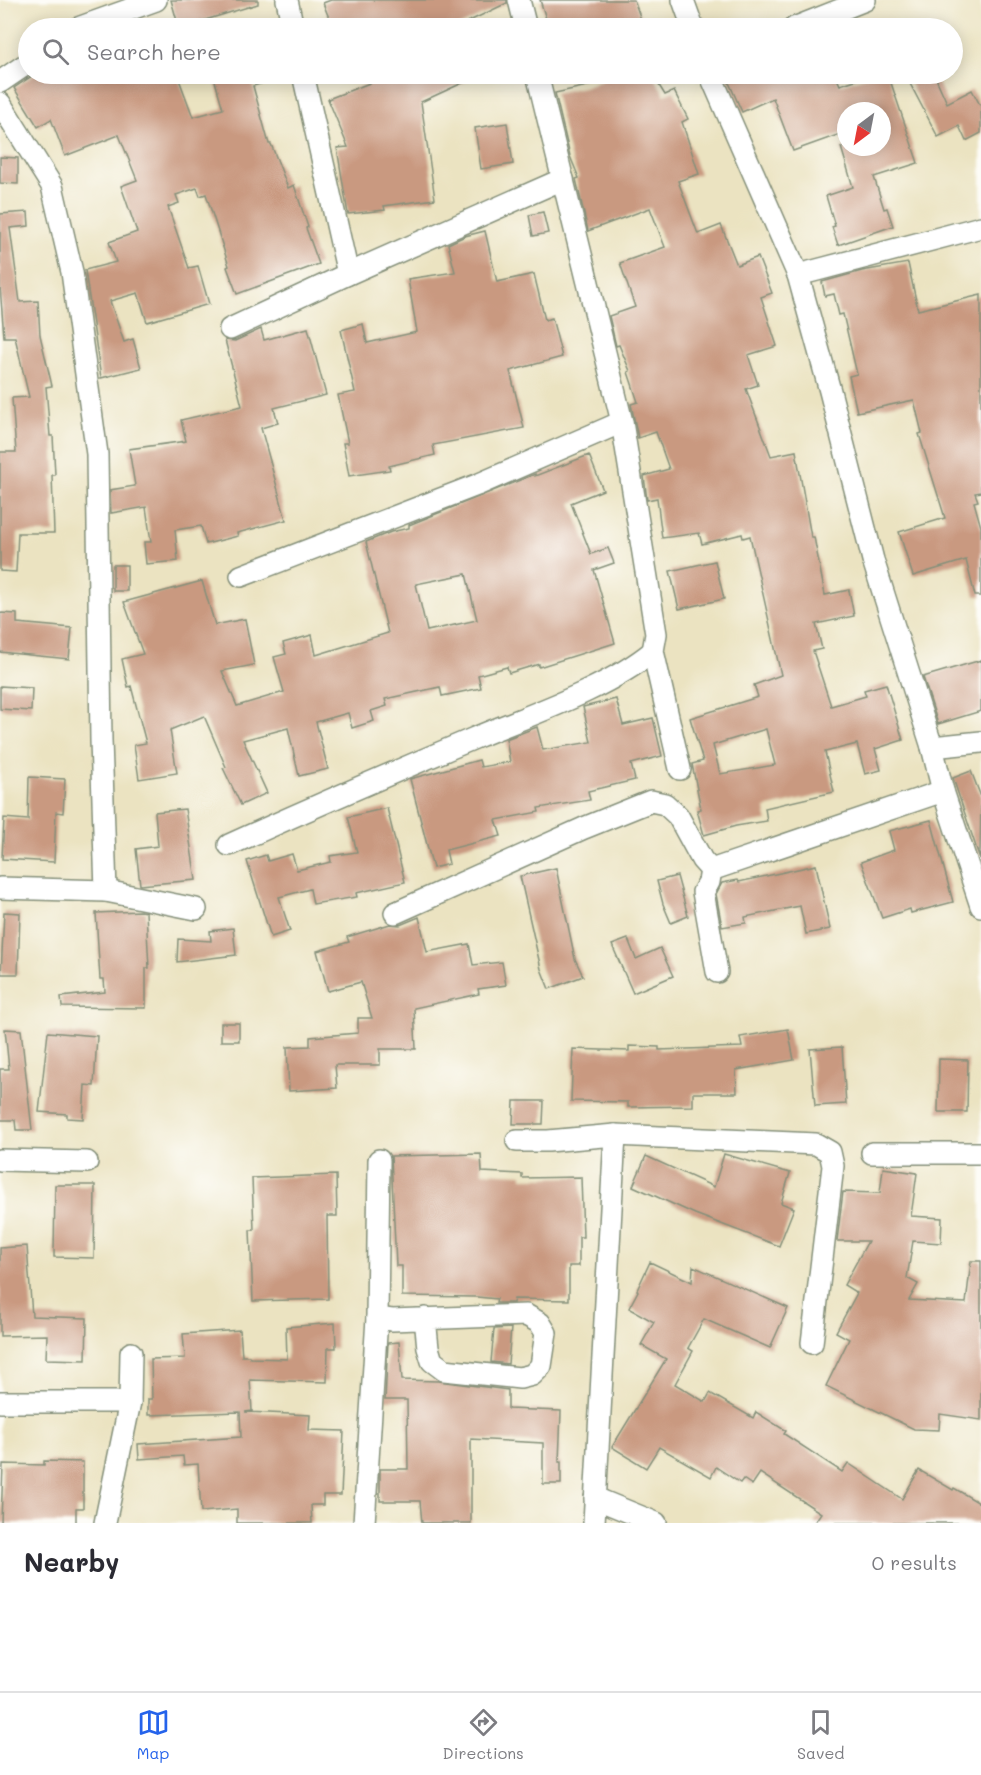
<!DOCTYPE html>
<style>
:root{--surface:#fff;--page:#f2f2f3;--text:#2b2b33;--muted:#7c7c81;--line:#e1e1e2;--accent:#2563eb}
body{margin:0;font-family:Mali,sans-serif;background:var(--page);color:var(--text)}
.compass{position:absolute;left:837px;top:102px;width:54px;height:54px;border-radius:50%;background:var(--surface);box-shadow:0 3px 15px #0003;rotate:212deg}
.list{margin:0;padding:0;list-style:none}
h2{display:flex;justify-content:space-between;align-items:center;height:78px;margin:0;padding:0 24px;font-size:26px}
h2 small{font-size:20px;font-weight:400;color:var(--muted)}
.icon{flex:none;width:33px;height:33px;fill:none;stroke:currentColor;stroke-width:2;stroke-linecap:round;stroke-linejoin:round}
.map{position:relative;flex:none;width:981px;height:1523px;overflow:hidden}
.search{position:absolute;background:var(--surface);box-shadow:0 3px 15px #0003;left:18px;right:18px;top:18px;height:66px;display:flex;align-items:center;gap:15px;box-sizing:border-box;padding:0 21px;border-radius:33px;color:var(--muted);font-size:22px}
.sheet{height:168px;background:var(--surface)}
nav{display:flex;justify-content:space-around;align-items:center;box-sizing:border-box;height:84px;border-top:2px solid var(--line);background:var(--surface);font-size:16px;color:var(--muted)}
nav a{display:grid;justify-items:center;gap:3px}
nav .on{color:var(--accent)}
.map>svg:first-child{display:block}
.building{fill:#c99980;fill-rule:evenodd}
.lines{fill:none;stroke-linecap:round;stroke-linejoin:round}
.minor-casing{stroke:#85907a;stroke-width:24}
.minor{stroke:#fff;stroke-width:21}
</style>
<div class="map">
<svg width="981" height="1523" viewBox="0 0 981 1523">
<rect width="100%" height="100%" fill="#fdfcf7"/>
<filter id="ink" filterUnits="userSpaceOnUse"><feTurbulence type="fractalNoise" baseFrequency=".0167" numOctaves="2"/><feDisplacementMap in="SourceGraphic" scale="12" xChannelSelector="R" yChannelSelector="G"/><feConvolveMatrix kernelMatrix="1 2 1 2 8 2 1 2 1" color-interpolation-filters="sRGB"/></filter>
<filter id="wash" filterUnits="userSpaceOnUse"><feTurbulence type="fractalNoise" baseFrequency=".008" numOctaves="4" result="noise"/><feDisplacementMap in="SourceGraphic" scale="24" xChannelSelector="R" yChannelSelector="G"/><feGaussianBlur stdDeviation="1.35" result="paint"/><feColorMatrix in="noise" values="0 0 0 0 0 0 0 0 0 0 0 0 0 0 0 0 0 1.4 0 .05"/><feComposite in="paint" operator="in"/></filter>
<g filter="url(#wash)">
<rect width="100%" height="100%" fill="#ebe3c1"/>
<g id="blocks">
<g class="building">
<path d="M171,0H258V4L179,28Z"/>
<path d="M331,0H507V3L455,28H333L323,3Z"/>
<path d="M540,0H634L644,28H549Z"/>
<path d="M35,74H177L193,117L223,109L213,74H279L280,78L253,86L269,144H271L288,188L294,185L308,227L306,228L319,264L237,294L227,267L229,266L206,194L200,196L197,188L176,195L179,203L168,207L189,268L198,266L209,304L147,322L138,293L110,301L124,342L133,339L141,368L101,378L85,270L116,262L109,242L137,232L121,186L137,180L119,135L65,156L51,119L38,127L14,88Z"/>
<path d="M393,74H482L421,102L435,199L384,206L385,210L348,214L337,148L348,147L328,99Z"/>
<path d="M612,74H652L665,95L674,91L688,119L682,122L699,174L678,181L698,234L721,225L737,265L758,257L772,293L761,297L777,346L748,355L758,385L746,389L771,456L796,451L811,537H814L825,595L849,590L854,616L816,624L822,649L813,651L831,706L866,696L864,690L886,684L903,740L875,749L881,770L865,774L857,744L825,752L834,792L765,808L767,821L736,826L704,835L697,810L701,809L692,764L703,761L690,718L758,697L754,685L781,675L750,536L743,538L742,534L702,544L699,533L662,538L657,498L647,500L644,476L669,469L656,432L638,438L631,404L638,402L628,372L630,371L619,345L616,346L609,316L635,307L620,263L665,247L650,208L588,231L576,179L579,178L570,156L555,93L592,85ZM766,729L775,765L720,774L713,745Z"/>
<path d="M737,74H835L840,85L873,74H888L918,163L874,177L884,209L887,208L893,226L838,245L832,227L835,226L826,196L853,187L841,147H882V111H846V132L793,151L773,98L742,112L727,78Z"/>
<path d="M905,74H934L947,103L972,90L981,107V133L966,141L959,126L938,137Z"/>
<path d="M507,123L513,164L481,169L475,128Z"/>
<path d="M0,157L18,158V184L0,183Z"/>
<path d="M28,212L29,226L10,228L20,302L38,301L40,335L52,386L46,387L50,436H53L55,475H52L54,533H18L16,572L0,571V452H16L12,398L29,397L15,337H4L0,287V214Z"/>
<path d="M543,212L548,233L533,236L529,215Z"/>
<path d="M485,231L497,282L534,274L545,320L552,318L562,357L510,371L524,428L433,445L435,455L389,466L390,470L349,476L343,443H348L338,395L355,392L341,330L363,324L367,343L417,332L408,279L455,272L448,244L465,236Z"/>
<path d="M908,263L918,310L981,295V492L975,493L978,501L974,502L981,527V596H975L966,560L913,576L899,532L945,518L919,434L922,433L914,400L857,412L849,376L857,374L843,314L839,315L834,294L825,296L822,282L862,271Z"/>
<path d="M308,328L326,395L274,408L278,423L261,428L286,520L237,533L238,536L206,544L201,526L175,530L178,561L146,564L144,542H151L146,507L111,513L110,490L135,486L129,449L186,441L181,420L242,406L225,340L235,341L261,329L264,340Z"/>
<path d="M589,455L603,490L571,503L591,554L608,548L614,563L594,570L615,643L539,667V664L509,673L507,667L478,675L481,688L442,696L440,687L385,699L387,706L371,711L374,721L352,728L348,713L316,722L328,769L299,776L288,728L243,740L267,793L241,805L223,768L226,767L204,716L170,730L177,773L139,779L134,745L146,743L131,686L128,687L122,659L143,654L124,602L202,581L215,625L245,619L254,665L222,671L237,706L284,692L274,657L286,654L283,643L312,635L316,655L388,633L366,542L391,532L409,528V525L535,474V476ZM466,574L477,620L427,631L416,584Z"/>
<path d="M715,561L724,599L679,609L670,571Z"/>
<rect x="113" y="565" width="14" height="26"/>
<path d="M0,613L17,614V623L72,628L69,659L0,652Z"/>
<path d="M981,660V711L938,724L923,677Z"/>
<path d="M0,686L32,688L31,711L0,709Z"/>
<path d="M616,699L623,725L653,718L662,756L631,764L635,780L588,791L590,800L538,808L539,812L496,820L501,836L446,850L449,864L433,868L410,779L479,760L481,767L510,762L506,739L537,727L543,750L591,742L583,707Z"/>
<path d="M971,771L981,797L980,859L953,778Z"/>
<path d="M29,777L65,779L63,813L56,812L54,862L2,859L4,818L28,820Z"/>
<path d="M387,808L405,882L356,893L357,897L313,904L310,889L279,897L290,931L271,937L247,861L266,855L268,861L292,854L297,870L331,862L330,856L357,852L348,817Z"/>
<path d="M185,809L196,880L140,885L136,849L158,846L155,812Z"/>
<path d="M931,820L953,902L911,913L910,909L882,918L861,862L894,850L889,831Z"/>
<path d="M816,865L830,929L806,934L800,906L745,917L746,923L722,927L716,894L722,883L738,880L739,882Z"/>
<path d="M556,868L575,959L583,976L549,989L541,969L520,876Z"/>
<path d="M677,876L688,916L671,923L663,904L657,881Z"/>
<path d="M140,911L146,912L149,968H146V1008L62,1007L61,997L105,992L104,979H100L96,913Z"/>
<path d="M4,912L20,913L18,974H1Z"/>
<path d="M419,917L427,952L469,944L473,965L502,962L506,985L478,989L479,994L414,1008L416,1049H380V1065H335L337,1088L289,1091L287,1047L310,1046V1037L358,1033V1018H372L361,982L328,991L317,951L349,942L347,937L390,924L400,925Z"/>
<path d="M233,928L236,955L177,962L178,939L211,941L210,931Z"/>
<path d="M628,939L636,959L660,948L673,976L633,993L612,945Z"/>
<rect x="221" y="1023" width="18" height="18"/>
<path d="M5,1029L21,1030L32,1130H16L15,1120H0V1069H9Z"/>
<path d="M788,1029L794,1060L736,1070L737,1093H693V1106L628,1107V1102L571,1101L573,1049L629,1051V1046L659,1047V1050L742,1047L740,1037Z"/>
<path d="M48,1032L97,1036L94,1086L85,1085L83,1119L67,1118V1114L39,1112Z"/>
<path d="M842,1047L846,1104L815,1106L810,1049Z"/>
<path d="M939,1059L968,1060L967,1112H938Z"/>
<path d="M514,1101H544L543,1124H513Z"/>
<path d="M481,1154L482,1172L522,1174V1178L581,1177L583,1237H579V1266H569V1300L514,1299L513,1303H496L497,1299L477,1297L402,1296V1266H396L391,1156Z"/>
<path d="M724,1154L790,1173L781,1203L794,1208L779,1246L695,1214L633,1186L646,1156L714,1187Z"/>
<path d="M883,1168L917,1173L911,1216L942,1218L941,1243L913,1241L907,1278L918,1284L909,1300L966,1303L971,1261H981V1420L940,1414L939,1430L914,1429L826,1386L849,1339L836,1332L857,1293L844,1285L868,1241H837L843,1192L880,1193Z"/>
<path d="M336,1175L337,1216H327L328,1299L253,1301L250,1230H254L252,1178Z"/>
<path d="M55,1185H95L94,1258L54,1257Z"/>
<path d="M27,1246L32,1316L87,1318L86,1360L46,1359L47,1335L0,1336V1248Z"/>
<path d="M650,1262L692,1282L693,1266L788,1308L770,1348L704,1319L688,1348L693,1351L675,1384L705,1402L710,1393L753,1418L756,1412L786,1431L784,1434L842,1472L848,1463L902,1499L919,1470L953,1490L954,1488L981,1504V1523H814L821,1513L760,1473L752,1485L743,1479L740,1483L716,1467L711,1477L659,1447L646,1468L612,1447L666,1359L641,1345L654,1322L629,1308L638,1291L637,1290Z"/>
<path d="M335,1323L336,1348H328L327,1382L250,1380L252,1411L245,1412L310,1415L309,1430L344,1431L341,1495H323V1505H311L312,1523H237V1509L201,1512L198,1464L184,1465L183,1456L139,1459L138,1444L241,1437L240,1412L148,1415V1399H152L151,1359L185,1358L183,1334L240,1330L242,1356H249L250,1358L287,1359L286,1327Z"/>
<path d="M511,1328L508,1364L491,1362L494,1329Z"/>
<path d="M399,1342L402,1380L438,1381L508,1390V1409L561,1411L559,1462H561V1484H543V1443L471,1439V1523H422L420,1501H380V1469H408L407,1400H385L388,1343Z"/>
<path d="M44,1461L83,1462V1508H76V1523H1L3,1464L44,1465Z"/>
</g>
</g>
</g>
<g filter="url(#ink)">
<use href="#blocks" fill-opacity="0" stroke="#85907a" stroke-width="1.5"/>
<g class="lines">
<defs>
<g id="minor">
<path d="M287,0L293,28"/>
<path d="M519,0L526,28"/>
<path d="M683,0L693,28"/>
<path d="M78,28L156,0"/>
<path d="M794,28L865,0"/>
<path d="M303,74L348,274"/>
<path d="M537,74L622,422L656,634L653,651L680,769"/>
<path d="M710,74L798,275L830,391L873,560L932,747L943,791L981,906"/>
<path d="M0,82L28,63"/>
<path d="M0,103L52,186L72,272L97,454L101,740L106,891"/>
<path d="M798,275L981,227"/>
<path d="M230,329L348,274L563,179"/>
<path d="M241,576L477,485L622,422"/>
<path d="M932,747L981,742"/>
<path d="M229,845C311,808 394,772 477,737C532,714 607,689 653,651"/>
<path d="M711,870L943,791"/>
<path d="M711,870L709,882L703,892L717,972"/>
<path d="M0,888L106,891L196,909"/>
<path d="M395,913L584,828L651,801L665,804L678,816L702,860L711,870"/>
<path d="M517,1141H548L615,1135L816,1144L830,1152L833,1166L812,1343"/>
<path d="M872,1153H981"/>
<path d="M0,1160L87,1162"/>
<path d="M377,1318L392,1320L526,1315L540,1323L546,1333L541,1366L532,1375L520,1378L444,1370L432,1361L428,1348L425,1318"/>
<path d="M0,1402H130"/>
<path d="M595,1498L656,1523"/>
<path d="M105,1523L130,1402L131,1353"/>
<path d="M364,1523L377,1318L379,1160"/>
<path d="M594,1523L615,1135"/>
</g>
</defs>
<use href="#minor" class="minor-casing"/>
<use href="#minor" class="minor"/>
</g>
</g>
</svg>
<svg class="compass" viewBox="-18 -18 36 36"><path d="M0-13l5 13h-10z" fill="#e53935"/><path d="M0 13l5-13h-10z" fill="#7c7c81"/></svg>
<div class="search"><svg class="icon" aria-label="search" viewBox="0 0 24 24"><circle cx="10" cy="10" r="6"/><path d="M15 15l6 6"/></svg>Search here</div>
</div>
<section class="sheet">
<h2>Nearby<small>0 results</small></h2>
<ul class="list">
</ul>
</section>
<nav>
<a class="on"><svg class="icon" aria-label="map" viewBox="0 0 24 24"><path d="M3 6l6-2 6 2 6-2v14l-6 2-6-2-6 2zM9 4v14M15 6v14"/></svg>Map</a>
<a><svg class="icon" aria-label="directions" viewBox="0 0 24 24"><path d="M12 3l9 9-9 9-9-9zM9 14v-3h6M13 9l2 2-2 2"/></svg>Directions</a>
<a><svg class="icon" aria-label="saved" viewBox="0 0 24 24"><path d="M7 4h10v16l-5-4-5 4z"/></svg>Saved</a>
</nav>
